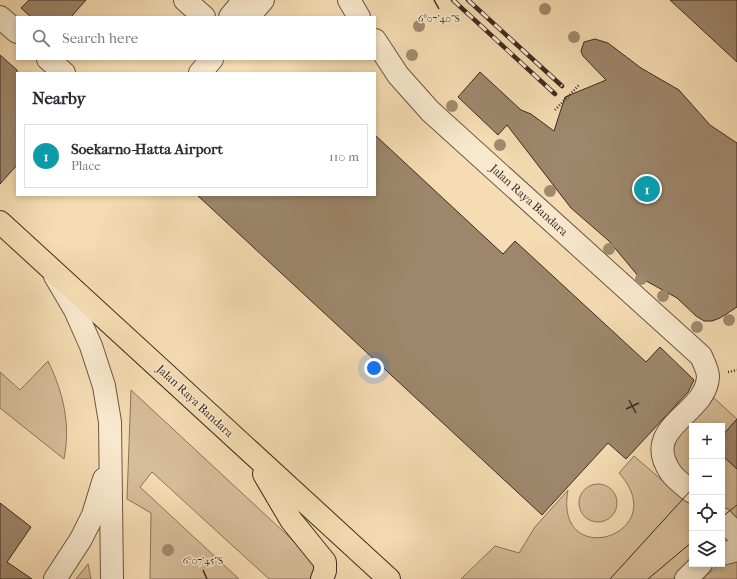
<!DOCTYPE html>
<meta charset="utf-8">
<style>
:root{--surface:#fff;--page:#f2f2f3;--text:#2b2b33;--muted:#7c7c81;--line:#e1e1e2;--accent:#111827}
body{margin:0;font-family:"IM FELL French Canon",serif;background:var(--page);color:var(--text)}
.controls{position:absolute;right:12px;bottom:12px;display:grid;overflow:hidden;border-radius:0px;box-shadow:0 2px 6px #0003}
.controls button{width:36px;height:36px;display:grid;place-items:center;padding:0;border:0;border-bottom:1px solid var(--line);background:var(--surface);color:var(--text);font:20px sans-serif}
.you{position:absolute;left:374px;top:368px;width:14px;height:14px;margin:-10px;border:3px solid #fff;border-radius:50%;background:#1a73e8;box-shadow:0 0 0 6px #1a73e833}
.badge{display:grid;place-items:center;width:26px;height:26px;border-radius:50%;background:var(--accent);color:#fff;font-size:13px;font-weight:700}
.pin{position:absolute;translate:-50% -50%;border:2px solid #fff;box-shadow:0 1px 4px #0006}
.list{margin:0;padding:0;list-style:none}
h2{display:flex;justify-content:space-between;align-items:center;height:52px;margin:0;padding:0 16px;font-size:17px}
h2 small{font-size:13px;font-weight:400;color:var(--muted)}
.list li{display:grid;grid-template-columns:26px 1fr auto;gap:12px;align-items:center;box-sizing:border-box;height:64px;margin:0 8px 8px;padding:0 8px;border:1px solid var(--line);border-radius:0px}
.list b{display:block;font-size:15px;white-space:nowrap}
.list p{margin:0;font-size:13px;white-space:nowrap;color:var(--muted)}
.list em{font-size:13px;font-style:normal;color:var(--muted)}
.icon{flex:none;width:22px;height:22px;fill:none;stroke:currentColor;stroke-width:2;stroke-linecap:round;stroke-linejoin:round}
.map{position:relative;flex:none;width:737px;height:579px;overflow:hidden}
.search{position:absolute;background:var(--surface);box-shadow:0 2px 6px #0003;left:16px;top:16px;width:360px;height:44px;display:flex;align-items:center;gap:10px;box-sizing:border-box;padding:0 14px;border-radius:0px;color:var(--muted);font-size:15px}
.panel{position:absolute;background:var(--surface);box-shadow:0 2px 6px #0003;left:16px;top:72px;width:360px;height:124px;border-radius:0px}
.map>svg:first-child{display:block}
.green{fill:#d6be99;stroke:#8a745d}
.building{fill:#9d876c;stroke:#3e2a21}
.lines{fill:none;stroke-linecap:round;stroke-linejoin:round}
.minor-casing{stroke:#6c5645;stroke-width:24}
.major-casing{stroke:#3e2a21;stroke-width:24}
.path{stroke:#3e2a21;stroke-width:2.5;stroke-dasharray:1 2;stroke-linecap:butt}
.minor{stroke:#f8e8cd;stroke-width:22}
.major{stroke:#f5dcb2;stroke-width:22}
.tram{stroke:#3e2a21;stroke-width:1}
.rail-casing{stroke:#3e2a21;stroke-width:4.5}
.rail{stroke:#f8e8cd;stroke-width:3;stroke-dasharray:9;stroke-linecap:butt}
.tree{fill:#a18b6f}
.ticks{fill:none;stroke:#3e2a21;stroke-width:1.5}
.labels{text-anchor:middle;stroke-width:3;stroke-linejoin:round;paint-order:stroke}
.street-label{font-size:12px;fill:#3e2a21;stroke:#f8e8cd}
.ticks-label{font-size:10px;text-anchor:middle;fill:#3e2a21;stroke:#f8e8cd;stroke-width:3;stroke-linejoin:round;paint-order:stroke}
</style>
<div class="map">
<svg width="737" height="579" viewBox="0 0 737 579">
<rect width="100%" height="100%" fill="#f5dcb2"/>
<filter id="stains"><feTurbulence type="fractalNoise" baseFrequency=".005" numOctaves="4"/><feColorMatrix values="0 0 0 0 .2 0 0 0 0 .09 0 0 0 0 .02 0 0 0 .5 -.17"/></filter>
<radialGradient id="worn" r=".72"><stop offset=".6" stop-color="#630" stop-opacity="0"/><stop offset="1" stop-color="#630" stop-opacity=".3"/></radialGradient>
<g class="green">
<path d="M48,361C63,392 71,424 64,459L0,408V372L20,390Z"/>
<path d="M131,390L313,559L318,565L314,579H269L152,472L140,487L239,579H150L151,513L127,499Z"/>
<path d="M714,398L737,419L722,436V426H692V487L672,455C675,431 698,415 714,398Z"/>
<path d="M722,455L737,469V529L722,515Z"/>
<path d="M634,456L692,506V558L673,579H461L495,546L519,553L535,527L568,490C553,573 675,535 619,473Z"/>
<circle cx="598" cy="503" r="19"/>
<path d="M737,560V579H703L719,564Z"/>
<path d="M88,564L91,579H76Z"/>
</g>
<g class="building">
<path d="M29,0H86L71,17H31L21,8Z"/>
<path d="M670,0H737V62Z"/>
<path d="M595,39L608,43L641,68L679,90L710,125L737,143V307L720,318L712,321H704L696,316L677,298L639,277L609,241L571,208L507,125L498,135L458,97L480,72L521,110L531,114L554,131L565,97L606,80L583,56L581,51L584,42Z"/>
<path d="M0,55L17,70V165L0,184Z"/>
<path d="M375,135L503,254L515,241L646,362L660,347L694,380L688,392L626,459L608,443L542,515L197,195H375Z"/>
<path d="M737,419V469L722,455V436Z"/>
<path d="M0,503L31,527L7,562L32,579H0Z"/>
</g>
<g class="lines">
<defs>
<g id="minor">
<path d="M185,0L204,17"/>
<path d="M349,0L359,17"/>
<path d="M0,17L17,32"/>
<path d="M230,17L244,0"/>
<path d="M248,17L263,0"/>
<path d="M375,40L398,75L430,111L701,356C704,363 708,370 708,377C706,415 639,427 671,473C676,480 685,486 692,492"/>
<path d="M48,59L64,73"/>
<path d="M200,73L212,59"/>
<path d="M55,276L75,310L91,346L104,386L110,422L112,579"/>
<path d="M722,519L737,534"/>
<path d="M722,554L737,550"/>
<path d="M55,579L81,539L93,515L104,479"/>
<path d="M686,579L701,564"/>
</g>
<g id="major">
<path d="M0,222L389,579"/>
<path d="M264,474L291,520L325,562V571L322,579"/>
</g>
</defs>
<use href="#minor" class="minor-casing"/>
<use href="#major" class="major-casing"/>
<g class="path">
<path d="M555,110L579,85"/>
<path d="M728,372L737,370"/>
</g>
<use href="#minor" class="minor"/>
<use href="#major" class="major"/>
<g class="tram">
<path d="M722,517L737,505"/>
<path d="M610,579L692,489"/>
<path d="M648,579L692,542"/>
</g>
<defs>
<g id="rail">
<path d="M453,0L555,94"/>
<path d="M468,0L562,86"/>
</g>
</defs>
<use href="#rail" class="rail-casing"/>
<use href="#rail" class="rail"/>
</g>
<g class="tree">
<circle cx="545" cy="9" r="6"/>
<circle cx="419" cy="26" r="6"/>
<circle cx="574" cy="37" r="6"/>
<circle cx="412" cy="55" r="6"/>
<circle cx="452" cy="106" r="6"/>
<circle cx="500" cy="145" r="6"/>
<circle cx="550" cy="191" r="6"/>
<circle cx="609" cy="249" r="6"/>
<circle cx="641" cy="279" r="6"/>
<circle cx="663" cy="296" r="6"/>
<circle cx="729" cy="320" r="6"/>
<circle cx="697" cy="327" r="6"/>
<circle cx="168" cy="550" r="6"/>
</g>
<path class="ticks" d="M434,0L439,9M629,400L636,413M626,409L639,403M203,570L207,579"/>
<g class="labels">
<g class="street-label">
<text transform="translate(529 200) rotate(42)" y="4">Jalan Raya Bandara</text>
<text transform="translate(195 401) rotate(43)" y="4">Jalan Raya Bandara</text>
</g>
</g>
<g class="ticks-label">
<text x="439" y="22">6°07'40"S</text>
<text x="203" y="564">6°07'45"S</text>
</g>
<rect width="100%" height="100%" filter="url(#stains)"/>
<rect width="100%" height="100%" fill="url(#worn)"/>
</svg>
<div class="controls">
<button>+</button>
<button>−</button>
<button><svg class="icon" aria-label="locate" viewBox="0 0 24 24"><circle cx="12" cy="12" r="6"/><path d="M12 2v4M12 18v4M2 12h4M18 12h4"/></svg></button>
<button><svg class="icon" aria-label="layers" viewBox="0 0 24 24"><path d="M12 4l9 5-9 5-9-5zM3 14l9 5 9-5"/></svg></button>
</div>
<div class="you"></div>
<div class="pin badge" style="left:647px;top:189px;background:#0f9aa8">1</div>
<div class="search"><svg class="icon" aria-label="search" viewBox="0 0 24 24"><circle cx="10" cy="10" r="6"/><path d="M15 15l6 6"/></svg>Search here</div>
<section class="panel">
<h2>Nearby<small></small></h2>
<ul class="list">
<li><span class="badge" style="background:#0f9aa8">1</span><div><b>Soekarno-Hatta Airport</b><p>Place</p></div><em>110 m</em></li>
</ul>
</section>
</div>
